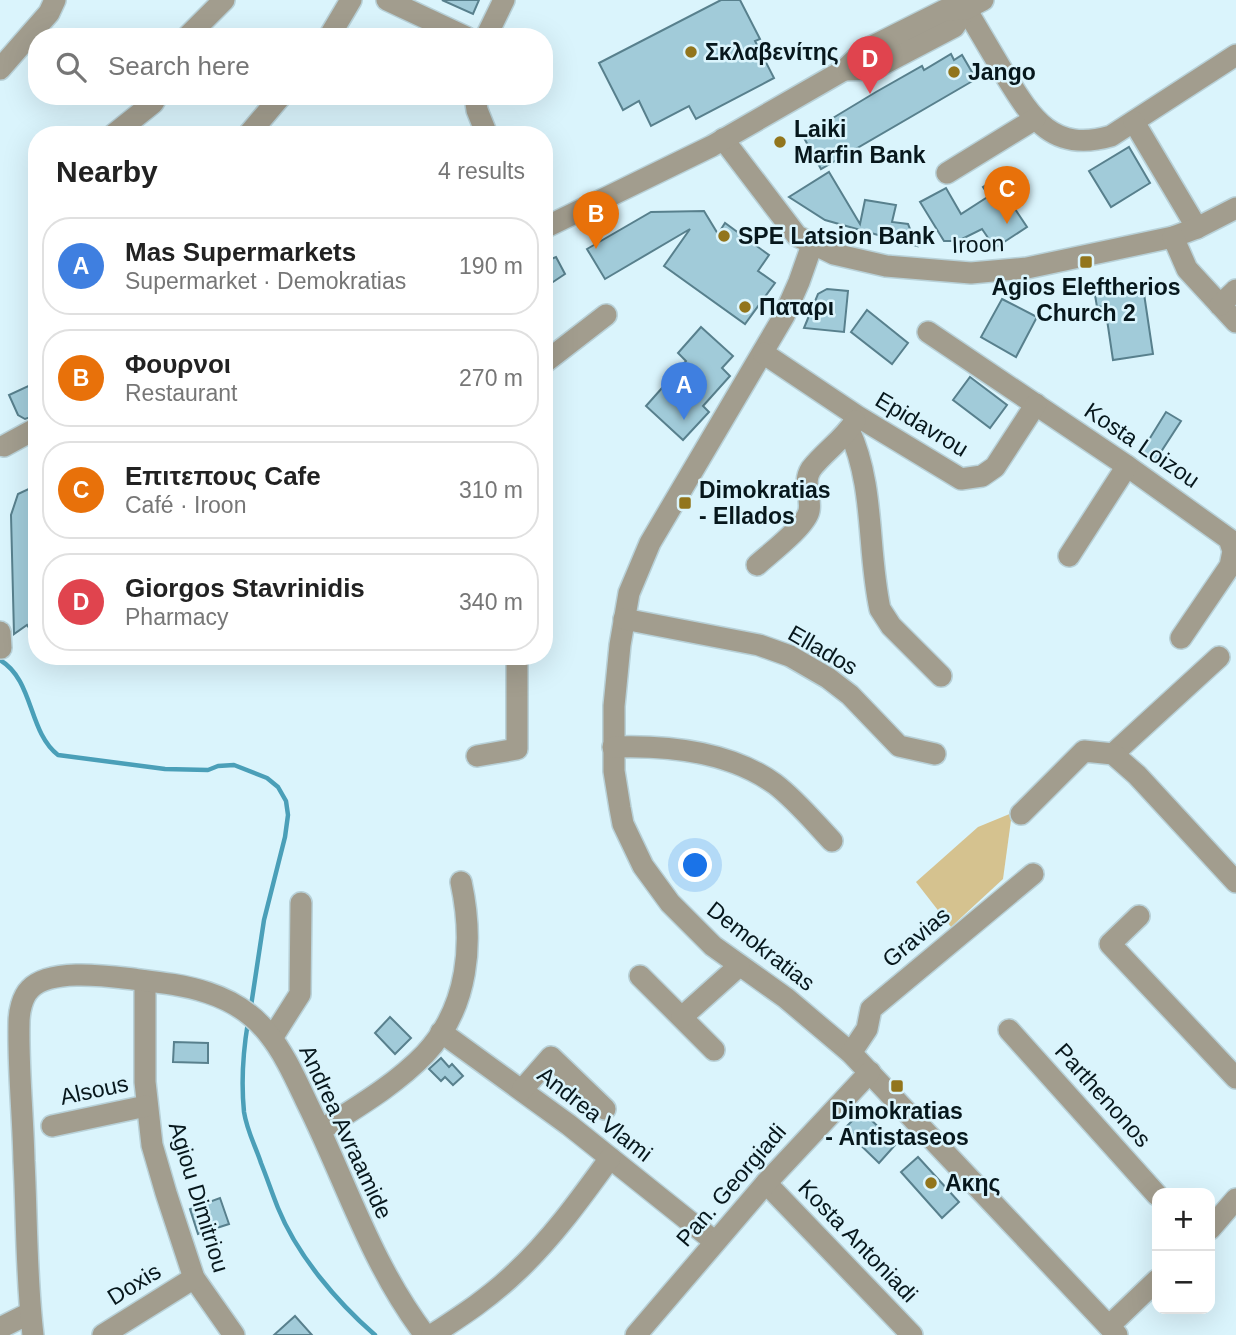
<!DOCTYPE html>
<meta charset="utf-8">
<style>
:root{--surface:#fff;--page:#f6f6f6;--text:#222;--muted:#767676;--line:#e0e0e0;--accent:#0b8043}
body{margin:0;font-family:Helvetica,sans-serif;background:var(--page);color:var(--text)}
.controls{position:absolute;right:21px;bottom:21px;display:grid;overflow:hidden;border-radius:14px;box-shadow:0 7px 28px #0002}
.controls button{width:63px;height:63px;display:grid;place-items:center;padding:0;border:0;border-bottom:2px solid var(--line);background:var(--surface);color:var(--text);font:35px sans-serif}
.you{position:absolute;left:696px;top:866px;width:24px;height:24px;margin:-18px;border:5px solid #fff;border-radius:50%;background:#1a73e8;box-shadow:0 0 0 10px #1a73e833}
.badge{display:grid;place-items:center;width:46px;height:46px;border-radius:50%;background:var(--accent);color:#fff;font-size:23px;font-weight:700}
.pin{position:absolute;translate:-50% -58px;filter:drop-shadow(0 2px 4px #0008)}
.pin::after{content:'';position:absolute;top:37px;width:24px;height:21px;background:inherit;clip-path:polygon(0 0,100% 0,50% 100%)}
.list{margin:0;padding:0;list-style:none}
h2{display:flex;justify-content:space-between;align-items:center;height:91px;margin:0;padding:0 28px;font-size:30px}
h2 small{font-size:23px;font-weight:400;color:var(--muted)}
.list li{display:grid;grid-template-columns:46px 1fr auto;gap:21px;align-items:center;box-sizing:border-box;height:98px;margin:0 14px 14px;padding:0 14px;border:2px solid var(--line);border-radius:28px}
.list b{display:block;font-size:26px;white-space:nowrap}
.list p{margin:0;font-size:23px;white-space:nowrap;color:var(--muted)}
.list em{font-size:23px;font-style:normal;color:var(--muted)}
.icon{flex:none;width:38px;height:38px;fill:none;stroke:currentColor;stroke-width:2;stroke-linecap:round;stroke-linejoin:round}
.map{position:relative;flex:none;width:1236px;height:1335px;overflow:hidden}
.search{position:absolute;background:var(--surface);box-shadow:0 7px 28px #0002;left:28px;top:28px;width:525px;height:77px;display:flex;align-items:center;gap:18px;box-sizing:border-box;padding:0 24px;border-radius:28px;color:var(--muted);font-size:26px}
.panel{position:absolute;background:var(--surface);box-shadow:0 7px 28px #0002;left:28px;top:126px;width:525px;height:539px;border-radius:28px}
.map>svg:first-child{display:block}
.green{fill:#d5c28f}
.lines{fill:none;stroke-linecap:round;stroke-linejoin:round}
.stream{stroke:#4a9fb8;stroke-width:4.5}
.building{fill:#a1cbd9;stroke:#58808d;stroke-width:2}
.minor-casing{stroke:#b8d1d8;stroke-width:24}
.minor{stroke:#a29d8e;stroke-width:21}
.poi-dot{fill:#92751c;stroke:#daf4fc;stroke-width:2.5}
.labels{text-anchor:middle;stroke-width:5;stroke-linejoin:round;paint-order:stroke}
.poi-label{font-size:23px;font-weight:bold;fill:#07171c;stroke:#daf4fc;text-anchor:start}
.street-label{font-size:23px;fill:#07171c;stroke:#daf4fc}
</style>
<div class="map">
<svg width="1236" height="1335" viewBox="0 0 1236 1335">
<rect width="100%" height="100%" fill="#daf4fc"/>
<path class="green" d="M1012,813L1003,879L951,927L916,882L978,827Z"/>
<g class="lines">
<g class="stream">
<path d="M0,660C34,680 28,732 58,755L165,769L208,770L218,766L234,765L267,778L278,787L286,801L288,815L285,837L264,920L251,1006"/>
<path d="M248,1022C243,1052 241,1082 244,1112C247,1131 255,1145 261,1163C267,1178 272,1193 278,1208C297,1255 337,1302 375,1335"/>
</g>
</g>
<g class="building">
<path d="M442,0H479L473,14Z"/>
<path d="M721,0H740L760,39L755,41L774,78L696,119L689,106L651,126L639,101L623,110L599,63Z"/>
<path d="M951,54L954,60L962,55L976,79L821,169L803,136L876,92L922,66L924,70Z"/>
<path d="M1129,147L1150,183L1111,207L1089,171Z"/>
<path d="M829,172L860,224L865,200L896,205L892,222L908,224L917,246L825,220L789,197Z"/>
<path d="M995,179L1027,227L995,248L982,229L958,241H944L920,202L946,188L961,214L989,196L983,187Z"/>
<path d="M704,211L718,234L725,223L769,255L758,271L775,283L745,324L664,266L690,229L605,279L587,249L651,212Z"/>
<path d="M556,257L565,274L544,288V262Z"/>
<path d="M1143,287L1153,354L1113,360L1105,306L1097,307L1095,295Z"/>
<path d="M827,289L848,291L844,332L804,328L818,294Z"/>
<path d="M1002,299L1037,317L1016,357L981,337Z"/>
<path d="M867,310L908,343L892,364L851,332Z"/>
<path d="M701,327L733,356L722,368L730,376L703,406L709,412L683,440L646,406L686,361L678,353Z"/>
<path d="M970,377L1007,405L990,428L953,400Z"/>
<path d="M37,382V415L25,419L18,415L9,395Z"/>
<path d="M1166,412L1181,421L1155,461L1142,451Z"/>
<path d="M37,485V640L27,625L14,634L11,515L18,494Z"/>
<path d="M390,1017L411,1038L395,1054L375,1033Z"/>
<path d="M174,1042L208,1043V1063L173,1062Z"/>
<path d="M441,1058L449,1067L452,1064L463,1076L453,1085L445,1077L441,1081L429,1069Z"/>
<path d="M862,1111L896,1144L879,1163L844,1129Z"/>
<path d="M918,1157L959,1202L942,1218L901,1172Z"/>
<path d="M220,1198L229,1224L198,1234L190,1209Z"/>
<path d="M295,1316L312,1335H274Z"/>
</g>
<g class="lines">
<defs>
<g id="minor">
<path d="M387,0L466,37"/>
<path d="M966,9C979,31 992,53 1005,75C1032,119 1053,153 1111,136L1236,55"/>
<path d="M187,37L224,0"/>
<path d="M329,37L351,0"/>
<path d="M486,37L504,0"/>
<path d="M0,69L49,13L55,0"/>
<path d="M844,70L874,69L954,27L966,9"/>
<path d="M475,96L477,110L487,135"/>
<path d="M1134,122L1197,228"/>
<path d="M113,135L153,103L157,96"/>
<path d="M248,135L281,96"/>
<path d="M723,139L797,236L834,254L886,266L971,273L1027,268L1173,237L1197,228L1236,208"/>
<path d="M947,173L1035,119"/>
<path d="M544,228L712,146L844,70L865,50L945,10L966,9L983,0"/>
<path d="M1173,237L1187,269L1236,322"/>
<path d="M812,245L799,282L784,316L650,543L629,593L620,645L614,706V771L620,808L623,824L643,866L670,903L713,946L786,998L851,1053L1117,1335"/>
<path d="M1220,305L1236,290"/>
<path d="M928,332L1127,466L1229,539L1233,551L1230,566L1181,638"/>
<path d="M763,353L857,416L961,479L982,476L995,467L1036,404"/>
<path d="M544,363L606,315"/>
<path d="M849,430C875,486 867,549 880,609L891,626L941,676"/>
<path d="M4,446L37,428"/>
<path d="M1069,556L1127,466"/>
<path d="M757,565C769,554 806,526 809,511C812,497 802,483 811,469C824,452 843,440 855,421"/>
<path d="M624,619L759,645L790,656L828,678L850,695L899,746L935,754"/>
<path d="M0,632L1,648"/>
<path d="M613,747C668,745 729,751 775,784C796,800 814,822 832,841"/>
<path d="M1113,754L1219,657"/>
<path d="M477,756L517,749V656"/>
<path d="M1021,814L1084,751L1113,754L1137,775L1236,882"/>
<path d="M1139,916L1110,944L1236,1078"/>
<path d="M640,976L714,1050"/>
<path d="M145,981V1082L152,1145L166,1193L194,1278L234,1335"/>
<path d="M682,1017L739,966"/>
<path d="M1009,1030L1157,1195"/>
<path d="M441,1032L569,1125L714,1241"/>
<path d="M272,1038L300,994L301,903"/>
<path d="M851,1053L867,1029L871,1009L1033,874"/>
<path d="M522,1090L551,1057L605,1109"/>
<path d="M52,1126L146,1106"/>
<path d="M321,1130C357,1107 395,1085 425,1054C469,1007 474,942 461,882"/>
<path d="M766,1183L912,1335"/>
<path d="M1210,1229L1236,1199"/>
<path d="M1109,1326L1157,1280"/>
<path d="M0,1328L30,1313"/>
<path d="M33,1335C26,1277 27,1219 24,1161C23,1115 18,1069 19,1023C19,1012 22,997 30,989C50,968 107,976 133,979C182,985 233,990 267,1032C285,1054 296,1080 308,1105C347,1184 371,1264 425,1335"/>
<path d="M103,1335L194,1278"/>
<path d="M432,1335C461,1316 489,1298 514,1274C551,1240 581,1198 610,1158"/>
<path d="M636,1335L766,1183L870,1072"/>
</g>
</defs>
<use href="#minor" class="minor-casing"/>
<use href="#minor" class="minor"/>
</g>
<g class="poi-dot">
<circle cx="691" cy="52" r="7"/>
<circle cx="954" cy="72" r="7"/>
<circle cx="780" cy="142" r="7"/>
<circle cx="724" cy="236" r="7"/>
<rect x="1079" y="255" width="14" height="14" rx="3.5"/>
<circle cx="745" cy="307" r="7"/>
<rect x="678" y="496" width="14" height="14" rx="3.5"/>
<rect x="890" y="1079" width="14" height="14" rx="3.5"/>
<circle cx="931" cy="1183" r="7"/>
</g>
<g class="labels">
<g class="poi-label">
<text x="705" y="60">Σκλαβενίτης</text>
<text x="968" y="80">Jango</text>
<text x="794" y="137">Laiki<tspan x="794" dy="26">Marfin Bank</tspan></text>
<text x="738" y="244">SPE Latsion Bank</text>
<text x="1086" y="295" text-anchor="middle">Agios Eleftherios<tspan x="1086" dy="26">Church 2</tspan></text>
<text x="759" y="315">Παταρι</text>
<text x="699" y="498">Dimokratias<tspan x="699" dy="26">- Ellados</tspan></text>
<text x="897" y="1119" text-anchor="middle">Dimokratias<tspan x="897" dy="26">- Antistaseos</tspan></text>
<text x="945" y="1191">Ακης</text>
</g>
<g class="street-label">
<text transform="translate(978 244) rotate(-2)" y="8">Iroon</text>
<text transform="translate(922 424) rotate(31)" y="8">Epidavrou</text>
<text transform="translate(1142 445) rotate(34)" y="8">Kosta Loizou</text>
<text transform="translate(823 650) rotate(30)" y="8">Ellados</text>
<text transform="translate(916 937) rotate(-40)" y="8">Gravias</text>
<text transform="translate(761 946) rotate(38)" y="8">Demokratias</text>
<text transform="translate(94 1090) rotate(-12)" y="8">Alsous</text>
<text transform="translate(1103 1095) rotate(48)" y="8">Parthenonos</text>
<text transform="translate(595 1114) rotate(38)" y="8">Andrea Vlami</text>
<text transform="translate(346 1132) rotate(65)" y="8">Andrea Avraamide</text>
<text transform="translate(731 1185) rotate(-49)" y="8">Pan. Georgiadi</text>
<text transform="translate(199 1197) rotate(73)" y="8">Agiou Dimitriou</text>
<text transform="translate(858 1241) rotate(46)" y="8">Kosta Antoniadi</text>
<text transform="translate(134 1284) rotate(-32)" y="8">Doxis</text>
</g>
</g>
</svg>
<div class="controls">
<button>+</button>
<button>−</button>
</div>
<div class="you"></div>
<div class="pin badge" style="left:684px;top:420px;background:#3f7fe0">A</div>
<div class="pin badge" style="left:596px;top:249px;background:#e8710a">B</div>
<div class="pin badge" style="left:1007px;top:224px;background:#e8710a">C</div>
<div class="pin badge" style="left:870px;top:94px;background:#e0444e">D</div>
<div class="search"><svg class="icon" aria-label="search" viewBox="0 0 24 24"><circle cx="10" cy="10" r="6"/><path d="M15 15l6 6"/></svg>Search here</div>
<section class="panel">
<h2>Nearby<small>4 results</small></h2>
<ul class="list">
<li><span class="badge" style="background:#3f7fe0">A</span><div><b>Mas Supermarkets</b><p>Supermarket · Demokratias</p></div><em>190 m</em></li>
<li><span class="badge" style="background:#e8710a">B</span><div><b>Φουρνοι</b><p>Restaurant</p></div><em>270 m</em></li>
<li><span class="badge" style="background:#e8710a">C</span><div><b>Επιτεπους Cafe</b><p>Café · Iroon</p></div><em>310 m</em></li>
<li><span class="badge" style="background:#e0444e">D</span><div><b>Giorgos Stavrinidis</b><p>Pharmacy</p></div><em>340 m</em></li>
</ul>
</section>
</div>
